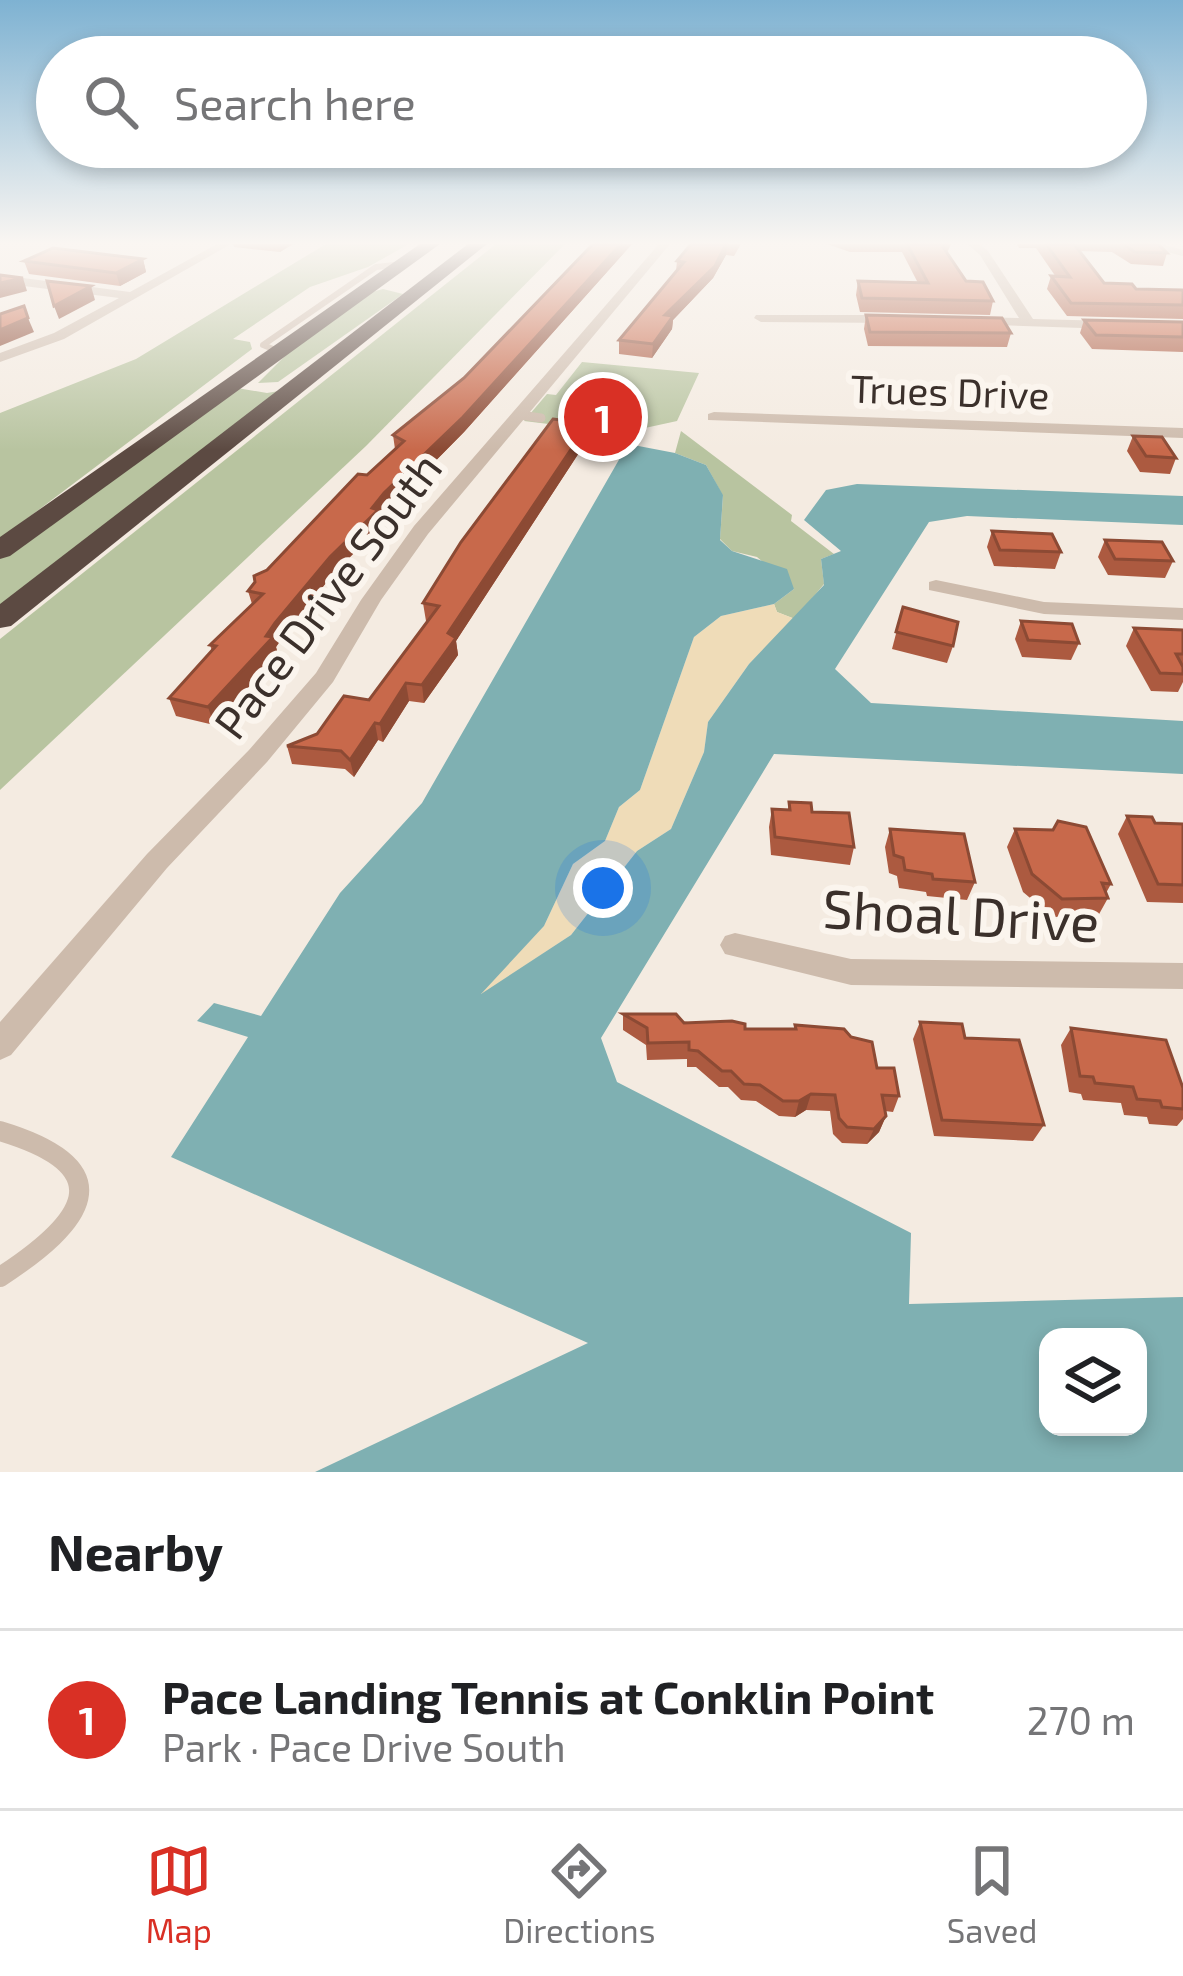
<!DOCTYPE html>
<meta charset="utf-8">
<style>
:root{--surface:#fff;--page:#f2f2f2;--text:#202124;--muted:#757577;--line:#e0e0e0;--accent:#d93025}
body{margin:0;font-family:"Exo 2",sans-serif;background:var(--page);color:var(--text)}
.controls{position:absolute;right:36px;bottom:36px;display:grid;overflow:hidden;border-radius:24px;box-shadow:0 6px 18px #0003}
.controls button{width:108px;height:108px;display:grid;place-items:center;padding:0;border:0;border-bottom:3px solid var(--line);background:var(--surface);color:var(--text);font:60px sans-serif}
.you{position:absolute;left:603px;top:888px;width:42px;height:42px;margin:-30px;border:9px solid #fff;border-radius:50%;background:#1a73e8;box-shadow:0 0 0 18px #1a73e833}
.badge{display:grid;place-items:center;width:78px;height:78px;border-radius:50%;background:var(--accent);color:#fff;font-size:39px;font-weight:700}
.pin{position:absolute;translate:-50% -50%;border:6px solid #fff;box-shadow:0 3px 12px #0006}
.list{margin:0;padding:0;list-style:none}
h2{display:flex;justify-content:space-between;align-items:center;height:156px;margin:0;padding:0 48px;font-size:51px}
h2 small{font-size:39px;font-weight:400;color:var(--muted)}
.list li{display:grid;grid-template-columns:78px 1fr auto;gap:36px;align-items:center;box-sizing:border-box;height:180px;padding:0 48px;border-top:3px solid var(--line)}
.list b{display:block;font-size:45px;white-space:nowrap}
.list p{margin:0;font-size:39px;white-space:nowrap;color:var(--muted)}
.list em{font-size:39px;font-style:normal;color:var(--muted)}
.icon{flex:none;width:66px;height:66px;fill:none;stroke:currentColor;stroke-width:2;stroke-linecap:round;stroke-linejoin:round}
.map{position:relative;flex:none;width:1183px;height:1472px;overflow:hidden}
.search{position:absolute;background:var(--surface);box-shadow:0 6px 18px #0003;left:36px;right:36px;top:36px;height:132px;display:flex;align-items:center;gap:30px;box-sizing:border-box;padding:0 42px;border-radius:66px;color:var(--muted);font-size:45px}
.sheet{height:336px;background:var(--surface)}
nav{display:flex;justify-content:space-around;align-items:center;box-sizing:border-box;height:168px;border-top:3px solid var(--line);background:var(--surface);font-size:33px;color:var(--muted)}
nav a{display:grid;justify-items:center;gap:6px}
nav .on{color:var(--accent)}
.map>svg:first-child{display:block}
.green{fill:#b8c4a0}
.sand{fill:#efdcb8}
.water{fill:#7fb0b2;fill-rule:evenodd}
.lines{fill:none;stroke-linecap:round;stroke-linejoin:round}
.lane-far2{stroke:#cdbbac;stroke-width:6}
.lane-far1{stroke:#cdbbac;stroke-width:9}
.lane{stroke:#cdbbac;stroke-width:20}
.street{fill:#cdbbac;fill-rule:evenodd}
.highway{fill:#5c4a42;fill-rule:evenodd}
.wall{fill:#ac5a40}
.shaded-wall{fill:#8c4a34}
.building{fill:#c8694b;stroke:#8c4a34;stroke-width:3}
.labels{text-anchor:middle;stroke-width:12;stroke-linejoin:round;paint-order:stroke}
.far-street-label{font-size:39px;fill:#3b302b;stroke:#fbf5ee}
.street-label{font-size:45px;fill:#3b302b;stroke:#fbf5ee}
.near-street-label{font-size:54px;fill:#3b302b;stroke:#fbf5ee}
</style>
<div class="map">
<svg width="1183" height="1472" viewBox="0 0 1183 1472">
<rect width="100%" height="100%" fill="#f4ebe1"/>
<g class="green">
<path d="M326,244H409L368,267L310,287L233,339L250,342L252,349L0,539V413L136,359Z"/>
<path d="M496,244H565L366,446L0,790V639Z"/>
<path d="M383,289L403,294L278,382L258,383L291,350L372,292Z"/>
<path d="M582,362L699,373L677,421L622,433L524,421L547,394L556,395Z"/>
<path d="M237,388L267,393L285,390L0,607V557Z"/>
<path d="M681,431L792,515L791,521L834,554L821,559L824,584L795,619L777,612L774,604L794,589L757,557L732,551L720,539L723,496L706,465L675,453Z"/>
</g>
<path class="sand" d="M774,604L777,612L795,619L749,664L708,722L704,752L671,829L637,851L571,935L475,999L544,926L573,864L605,841L619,807L640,790L694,637L721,616Z"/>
<path class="water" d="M628,444L675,453L706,465L723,495L720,540L732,551L787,569L794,589L774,604L721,616L694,637L640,790L619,807L605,841L573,864L544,926L481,994L571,935L637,851L671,829L704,752L708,722L749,664L824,585L821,559L841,551L804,520L826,490L857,484L1183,496V525L967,516L929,522L835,669L871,703L1183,721V774L774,754L601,1038L617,1082L911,1233L909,1304L1183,1297V1472H315L588,1343L171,1157L248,1037L197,1021L214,1003L261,1016L340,893L422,803ZM1138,1337V1427H1048V1337Z"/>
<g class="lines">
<g class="lane-far2">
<path d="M1150,244L1183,253"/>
<path d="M278,351L263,345L376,267L403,264"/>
</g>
<path class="lane-far1" d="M520,415L541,418"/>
<path class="lane" d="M0,1131C126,1169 83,1223 0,1277"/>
<g class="street">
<path d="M217,244H231L64,339L0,362V353L54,333L119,298L0,283V275L130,292Z"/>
<path d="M659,244H670L428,534L381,600L333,682L267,762L167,868L11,1055L0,1060V1022L147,854L249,750L316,673L361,600L414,526Z"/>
<path d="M967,244H980L988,251L1033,319L1112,321L1119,325L1112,329L968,324L966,321L973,317L1019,318L980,255Z"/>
<path d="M756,315H896L903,319L896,323L761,322L754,318Z"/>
<path d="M714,412L1183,428V438L708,420V414Z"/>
<path d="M936,580L1044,602L1183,608V620L1044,614L929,590V582Z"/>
<path d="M735,933L851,959L1183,963V989L851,985L725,954L720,945L725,936Z"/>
</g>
<g class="highway">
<path d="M420,244H440L10,556L0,559V537Z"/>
<path d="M468,244H487L11,626L0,628V604Z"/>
</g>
</g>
<g class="wall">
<path d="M233,244H293L280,252L234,247Z"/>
<path d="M593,244H632L464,432L387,510L380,518L381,526L333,574L280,641L276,647L278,655L214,725L176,716L169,698L212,651L210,645L252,604L248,591L267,570L395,449L393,435L464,378Z"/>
<path d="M691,244H741L734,256L726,255L713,278L673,320L672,329L652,358L619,354V340L676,271L677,261Z"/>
<path d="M827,244H951L947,253L966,281L993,301L990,315L860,312L856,295L858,281L918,283L902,252H850Z"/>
<path d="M1017,244H1158L1167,253L1163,266L1131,264L1112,252L1079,251L1104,283L1136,289L1183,290V319L1067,316L1047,289L1051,276L1056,277L1036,248H1019Z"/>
<path d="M143,259L146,272L120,286L29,274L24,261Z"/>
<path d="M866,315L1011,333L1007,347L868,346L864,329Z"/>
<path d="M1084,320L1183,322V352L1092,349L1080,333Z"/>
<path d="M1133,436L1176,458L1170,474L1140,472L1127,451Z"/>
<path d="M588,439L456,641L458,655L424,703L409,701L383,742L378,740L354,777L345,769L292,764L287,746L317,734L369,700L428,621H426L423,603Z"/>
<path d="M992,531L1061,552L1055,569L994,566L987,547Z"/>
<path d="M1105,540L1173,561L1165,578L1108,575L1098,557Z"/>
<path d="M903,607L953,646L947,663L892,649Z"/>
<path d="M1021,621L1079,643L1071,660L1022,657L1015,639Z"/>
<path d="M1134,628L1183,630V682L1178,692L1151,691L1126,646Z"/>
<path d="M789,802L812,812L854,847L850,865L771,855L769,827L772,809L788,810Z"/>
<path d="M1127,816L1155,823L1183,824V903L1147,902L1118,834Z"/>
<path d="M890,829L975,882L967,900L927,896L926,892L899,888L897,876L889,873L885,847Z"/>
<path d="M1015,829L1111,884L1106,893L1108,898L1098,916L1053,917L1023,892L1007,847Z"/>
<path d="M623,1014L745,1029H794L795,1025L877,1068L899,1096L893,1112L885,1111L886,1116L879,1132L867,1144L842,1143L833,1134L830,1111L806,1110L795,1117L779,1116L756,1101L741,1100L728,1087H719L696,1067H687V1059L647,1060L646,1045L623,1030Z"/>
<path d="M920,1022L965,1038L1044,1125L1033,1141L934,1136L913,1039Z"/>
<path d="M1071,1028L1183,1088V1119L1177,1126L1149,1124L1147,1117L1124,1115L1121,1103L1083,1100L1081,1094L1069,1092L1061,1045Z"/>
</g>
<g class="shaded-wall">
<path d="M279,244H293L280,252Z"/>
<path d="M621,244H632L464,432L387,510L380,518L381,526L333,574L280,641L276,647L278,655L214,725L208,707L275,623L384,493Z"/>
<path d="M727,244L726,255L713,278L673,320L672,329L652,358L653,344L665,315Z"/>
<path d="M143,259L146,272L120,286L116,273Z"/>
<path d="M23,278L27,291L0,298V283Z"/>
<path d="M91,286L95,300L59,319L54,306Z"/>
<path d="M28,318L34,332L0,346V330Z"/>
<path d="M588,424V439L456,641L458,655L424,703L422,685L448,633Z"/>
<path d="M406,683L409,701L383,742L380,724Z"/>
<path d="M375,723L378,740L354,777L350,760Z"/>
<path d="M811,1094L806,1110L795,1117L799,1101Z"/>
<path d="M886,1116L879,1132L867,1144L874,1129Z"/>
</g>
<g class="building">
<path d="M593,244H621L463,417L384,493L372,508L378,510L330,557L275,623L266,636L273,637L208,707L169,698L216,646L210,645L263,594L248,591L255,582L254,576L267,570L358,474L367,475L404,441L393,435L464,378Z"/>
<path d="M691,244H726L715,266L665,315L673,316L653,344L619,340L684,262L677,261Z"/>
<path d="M907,244H946L943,247L966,281L983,282L993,301L862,298L858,281L928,283Z"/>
<path d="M1046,244H1074L1104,283L1132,284L1136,289L1183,290V305L1071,303L1051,276L1070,277Z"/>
<path d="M1123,244H1158L1167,253L1135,252Z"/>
<path d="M53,248L143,259L116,273L24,261Z"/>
<path d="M0,275L23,278L0,283Z"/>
<path d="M47,281L91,286L54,306Z"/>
<path d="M24,306L28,318L0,330V314Z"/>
<path d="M866,315L1002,318L1011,333L870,332Z"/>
<path d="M1084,320L1183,322V337L1096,335Z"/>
<path d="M553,419L588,424L448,633L456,638L422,685L406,683L380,724L375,723L350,760L341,751L287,746L317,734L344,696L369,700L439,606L423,603L461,542Z"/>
<path d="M1133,436L1162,437L1176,458L1146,456Z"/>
<path d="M992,531L1052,534L1061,552L1000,550Z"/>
<path d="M1105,540L1162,542L1173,561L1115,559Z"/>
<path d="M903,607L958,622L953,646L896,632Z"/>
<path d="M1021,621L1072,624L1079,643L1028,640Z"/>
<path d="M1134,628L1183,630V654H1176L1183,667V674L1160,673Z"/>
<path d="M789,802L811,803L812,812L849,813L854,847L775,837L772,809L790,810Z"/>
<path d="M1127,816L1152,817L1155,823L1183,824V885L1158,884Z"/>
<path d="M1058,821L1086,827L1111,884L1102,883L1108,898L1062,899L1032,874L1015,829L1053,830Z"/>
<path d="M890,829L964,834L975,882L933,879L932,874L905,870L903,858L894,855Z"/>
<path d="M623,1014H676L684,1023L732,1021L745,1024V1029H796L795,1025L844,1029L851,1037L872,1042L877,1068H894L899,1096L882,1095L886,1116L874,1129L847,1127L839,1118L835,1095L811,1094L799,1101H783L760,1085L744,1084L731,1071H722L698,1051L689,1050V1042L648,1043L647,1028Z"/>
<path d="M920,1022L962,1024L965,1038L1019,1040L1044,1125L942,1120Z"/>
<path d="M1071,1028L1166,1040L1183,1088V1109L1162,1107L1160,1101L1137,1099L1133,1087L1095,1083L1093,1077L1080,1076Z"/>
</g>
<linearGradient id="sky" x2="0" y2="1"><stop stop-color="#7eb2d2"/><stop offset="0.54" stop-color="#faf6f2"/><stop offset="1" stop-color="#faf6f2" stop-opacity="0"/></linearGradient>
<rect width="1183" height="450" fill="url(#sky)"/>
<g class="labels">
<g class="far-street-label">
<text transform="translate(950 392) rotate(2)" y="14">Trues Drive</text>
</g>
<g class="street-label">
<text transform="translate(328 596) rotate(-53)" y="16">Pace Drive South</text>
</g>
<g class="near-street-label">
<text transform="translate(961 916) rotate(3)" y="19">Shoal Drive</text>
</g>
</g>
</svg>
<div class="controls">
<button><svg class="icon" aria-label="layers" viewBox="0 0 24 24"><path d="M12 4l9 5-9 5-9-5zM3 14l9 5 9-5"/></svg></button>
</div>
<div class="you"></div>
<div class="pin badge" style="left:603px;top:417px">1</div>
<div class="search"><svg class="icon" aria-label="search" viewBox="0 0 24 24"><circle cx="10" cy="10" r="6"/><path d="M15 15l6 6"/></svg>Search here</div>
</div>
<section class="sheet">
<h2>Nearby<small></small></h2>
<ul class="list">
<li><span class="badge">1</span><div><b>Pace Landing Tennis at Conklin Point</b><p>Park · Pace Drive South</p></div><em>270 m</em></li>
</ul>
</section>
<nav>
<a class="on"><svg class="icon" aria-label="map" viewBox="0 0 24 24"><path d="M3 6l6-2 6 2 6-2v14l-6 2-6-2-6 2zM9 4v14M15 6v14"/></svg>Map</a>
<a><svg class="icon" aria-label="directions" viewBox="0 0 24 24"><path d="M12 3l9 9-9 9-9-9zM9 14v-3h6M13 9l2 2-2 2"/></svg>Directions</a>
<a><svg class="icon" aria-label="saved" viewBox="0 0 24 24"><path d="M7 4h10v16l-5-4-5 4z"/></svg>Saved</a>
</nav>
